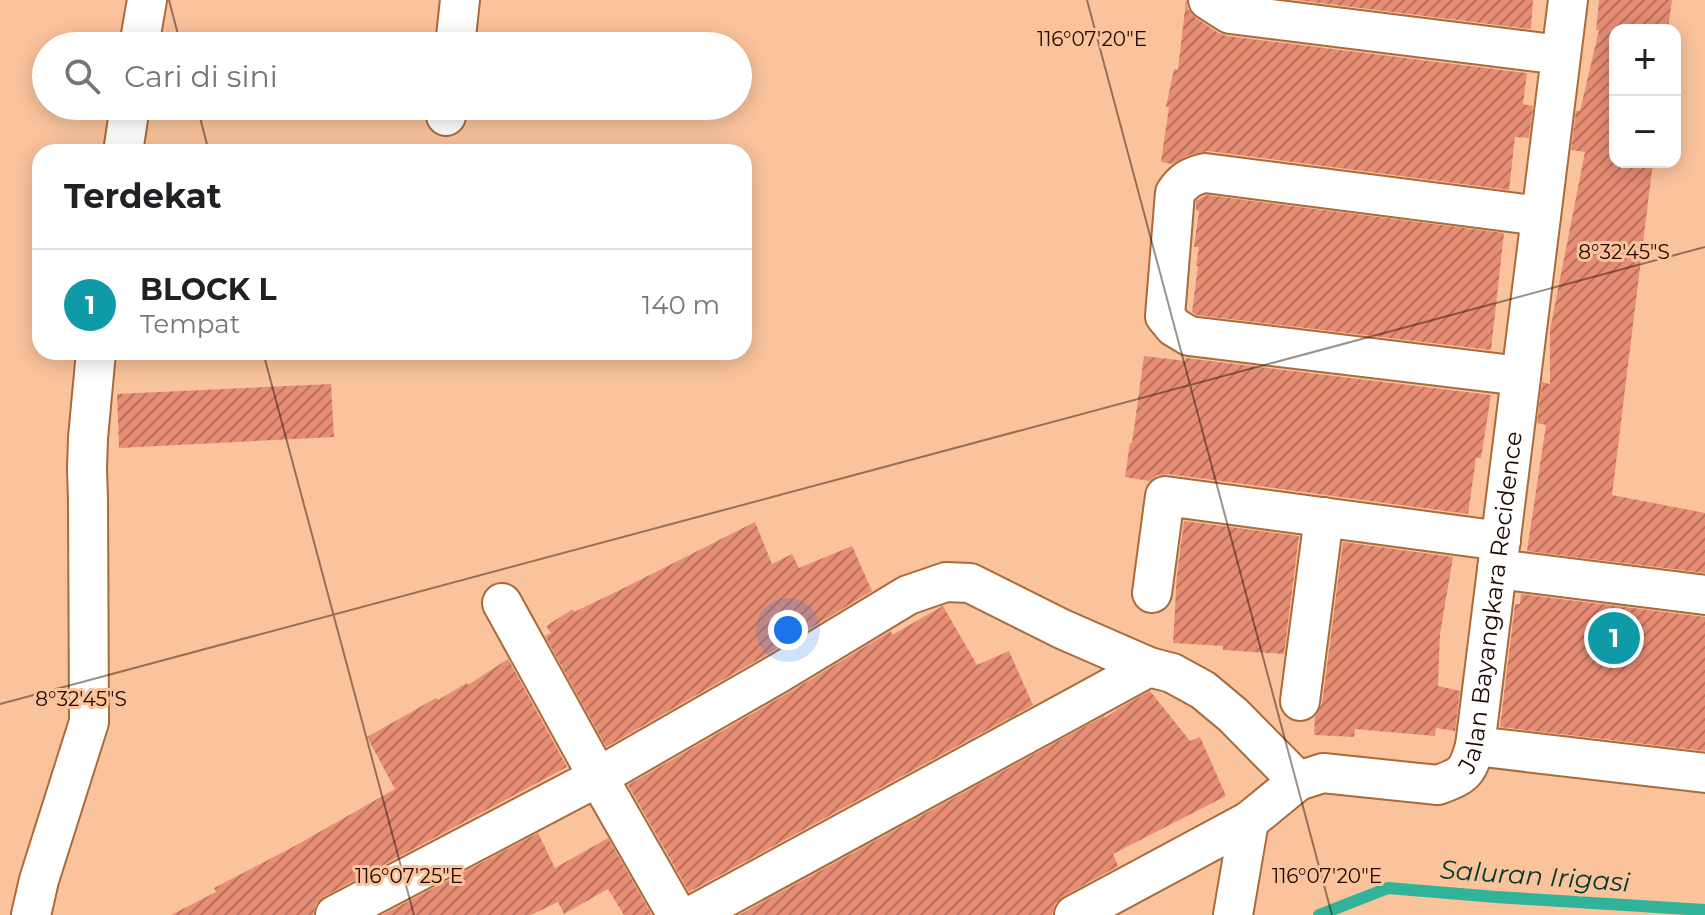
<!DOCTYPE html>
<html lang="id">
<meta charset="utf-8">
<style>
:root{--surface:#fff;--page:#f6f6f6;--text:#202124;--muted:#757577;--line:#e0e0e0;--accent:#0f766e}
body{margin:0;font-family:Montserrat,sans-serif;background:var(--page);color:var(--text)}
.controls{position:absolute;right:24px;top:24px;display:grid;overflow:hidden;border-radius:16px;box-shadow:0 4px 20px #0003}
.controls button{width:72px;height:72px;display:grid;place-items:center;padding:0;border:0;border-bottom:2px solid var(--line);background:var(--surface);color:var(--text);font:40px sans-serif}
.you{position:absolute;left:788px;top:630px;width:28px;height:28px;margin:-20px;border:6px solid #fff;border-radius:50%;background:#1a73e8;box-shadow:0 0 0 12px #1a73e833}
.badge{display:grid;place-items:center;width:52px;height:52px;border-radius:50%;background:var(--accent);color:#fff;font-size:26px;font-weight:700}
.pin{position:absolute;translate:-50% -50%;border:4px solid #fff;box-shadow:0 2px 8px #0006}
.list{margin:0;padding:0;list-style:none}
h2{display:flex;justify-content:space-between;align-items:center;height:104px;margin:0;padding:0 32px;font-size:34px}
h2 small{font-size:26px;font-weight:400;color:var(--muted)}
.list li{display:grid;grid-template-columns:52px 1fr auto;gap:24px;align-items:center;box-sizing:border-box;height:112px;padding:0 32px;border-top:2px solid var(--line)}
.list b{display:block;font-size:30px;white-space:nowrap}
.list p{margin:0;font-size:26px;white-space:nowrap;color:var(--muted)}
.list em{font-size:26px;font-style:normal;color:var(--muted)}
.icon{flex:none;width:44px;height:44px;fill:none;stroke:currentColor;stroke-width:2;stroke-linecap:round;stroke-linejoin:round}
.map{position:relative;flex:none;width:1705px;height:915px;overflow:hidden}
.search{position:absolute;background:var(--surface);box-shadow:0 4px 20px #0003;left:32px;top:32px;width:720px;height:88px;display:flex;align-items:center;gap:20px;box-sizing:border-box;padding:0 28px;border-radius:44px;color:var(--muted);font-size:30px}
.panel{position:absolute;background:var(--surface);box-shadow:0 4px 20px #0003;left:32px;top:144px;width:720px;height:216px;border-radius:24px}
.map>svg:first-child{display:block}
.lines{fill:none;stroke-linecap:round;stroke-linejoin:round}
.stream{stroke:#30b399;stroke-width:12}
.building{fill:url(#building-hatch)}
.minor-casing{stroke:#a96b3b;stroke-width:42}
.minor{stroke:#fff;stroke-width:38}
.ticks{fill:none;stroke:#200800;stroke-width:2;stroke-opacity:0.45}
.labels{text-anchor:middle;stroke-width:6;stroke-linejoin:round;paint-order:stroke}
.street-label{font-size:24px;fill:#200800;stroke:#fac39c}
.water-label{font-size:26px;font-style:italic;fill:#00392e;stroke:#fac39c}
.ticks-label{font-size:20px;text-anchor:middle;fill:#200800;stroke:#fac39c;stroke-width:6;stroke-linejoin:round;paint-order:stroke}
</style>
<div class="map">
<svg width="1705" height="915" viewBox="0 0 1705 915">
<defs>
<pattern id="building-hatch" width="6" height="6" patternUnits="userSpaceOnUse" patternTransform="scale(2)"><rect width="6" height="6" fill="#e78d74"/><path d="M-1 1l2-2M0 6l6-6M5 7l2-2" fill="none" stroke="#bb715d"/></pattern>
</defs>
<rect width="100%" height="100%" fill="#fac39c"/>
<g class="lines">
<path class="stream" d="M1319,915L1388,888L1496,897L1705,910"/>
</g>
<g class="building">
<path d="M1186,0L1188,9L1196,18L1218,33L1227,36L1527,73L1523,104L1533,106L1529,138L1515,137L1509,190L1208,151L1189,155L1172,164L1161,162L1169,107H1166L1174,69L1178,70Z"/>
<path d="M1296,0H1533L1531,29Z"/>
<path d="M1599,0H1672L1668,30H1615V162H1653L1612,495L1705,513V573L1527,551L1546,425L1537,423L1542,382L1550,384V330L1585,152L1571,150L1576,111H1580L1599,30H1596Z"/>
<path d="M1206,195L1504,233L1491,350L1196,315L1192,312L1198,266H1196L1199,247H1194L1199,211L1196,210V201Z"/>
<path d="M1144,356L1185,361L1186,358L1491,395L1481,458H1476L1468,514L1168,474L1157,475L1149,481L1125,477L1130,443H1132Z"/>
<path d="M331,384L334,437L119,448L117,394Z"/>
<path d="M1184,521L1299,536L1284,654L1223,650V646L1173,643L1177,574Z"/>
<path d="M755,522L772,564L792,554L799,568L852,546L872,591L768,654L606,747L545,636L551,633L546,626L573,609L574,612L618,591Z"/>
<path d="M1343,542L1453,557L1440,634L1438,686L1460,691L1455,731L1436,728L1435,736L1355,729L1354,737L1314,735L1315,716L1322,704Z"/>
<path d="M1521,594L1705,617V751L1500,727L1515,604H1520Z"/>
<path d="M943,606L977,665L1009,651L1033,705L689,892L628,785L790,692L891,631L892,635Z"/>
<path d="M508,659L567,767L325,896L316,904L313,915H171L216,892L214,888L293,847L395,789L367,737L436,698L438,700L467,683L468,685Z"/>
<path d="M1150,691L1190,741L1200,737L1226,796L1113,854L1118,866L1064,896L1055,904L1052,915H739L1104,716L1105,718L1118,709Z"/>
<path d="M538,833L555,868L608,838L652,915H624L608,889L564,914L558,902L531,915H382Z"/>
</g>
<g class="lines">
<defs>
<g id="minor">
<path d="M1208,0L1230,14L1561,55"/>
<path d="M139,46L147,0"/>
<path d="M455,46L460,0"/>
<path d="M446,116L447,106"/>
<path d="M123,152L130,106"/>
<path d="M1521,376L1189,336L1174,327L1165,316L1175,193C1183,181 1191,176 1205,173L1541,216"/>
<path d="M1497,569L1705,595"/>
<path d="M1152,593L1165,496L1501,541"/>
<path d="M502,603L598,777L677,915"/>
<path d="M1300,701L1324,517"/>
<path d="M1475,746L1705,773"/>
<path d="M31,915L39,880L89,722L88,500L87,469L88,438L96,352"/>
<path d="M335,915L598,777L779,673L908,595L946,582L970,583L1062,629L1149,667L1172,673L1203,690L1233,715L1298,781"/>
<path d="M693,915L1149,667"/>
<path id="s1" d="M1074,915L1249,821L1298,781L1323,773L1438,785C1465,775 1467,773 1475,746L1568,0"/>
<path d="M1233,915L1249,821"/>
</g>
</defs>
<use href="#minor" class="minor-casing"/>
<use href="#minor" class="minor"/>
</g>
<path class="ticks" d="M169,0L181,46M1087,0L1332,915M197,106L209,152M263,352L414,915M0,704L1705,247"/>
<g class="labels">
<g class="street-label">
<text dy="8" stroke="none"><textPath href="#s1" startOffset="606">Jalan Bayangkara Recidence</textPath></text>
</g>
<g class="water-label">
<text transform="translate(1535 876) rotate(4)" y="9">Saluran Irigasi</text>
</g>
</g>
<g class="ticks-label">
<text x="1092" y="46">116°07'20"E</text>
<text x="1624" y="259">8°32'45"S</text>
<text x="81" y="706">8°32'45"S</text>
<text x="409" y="883">116°07'25"E</text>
<text x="1327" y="883">116°07'20"E</text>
</g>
</svg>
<div class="controls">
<button>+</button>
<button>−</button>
</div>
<div class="you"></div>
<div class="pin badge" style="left:1614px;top:638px;background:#0f9aa8">1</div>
<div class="search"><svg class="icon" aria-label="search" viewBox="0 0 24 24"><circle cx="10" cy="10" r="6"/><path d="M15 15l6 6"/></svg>Cari di sini</div>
<section class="panel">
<h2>Terdekat<small></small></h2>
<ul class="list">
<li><span class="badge" style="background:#0f9aa8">1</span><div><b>BLOCK L</b><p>Tempat</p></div><em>140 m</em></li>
</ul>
</section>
</div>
